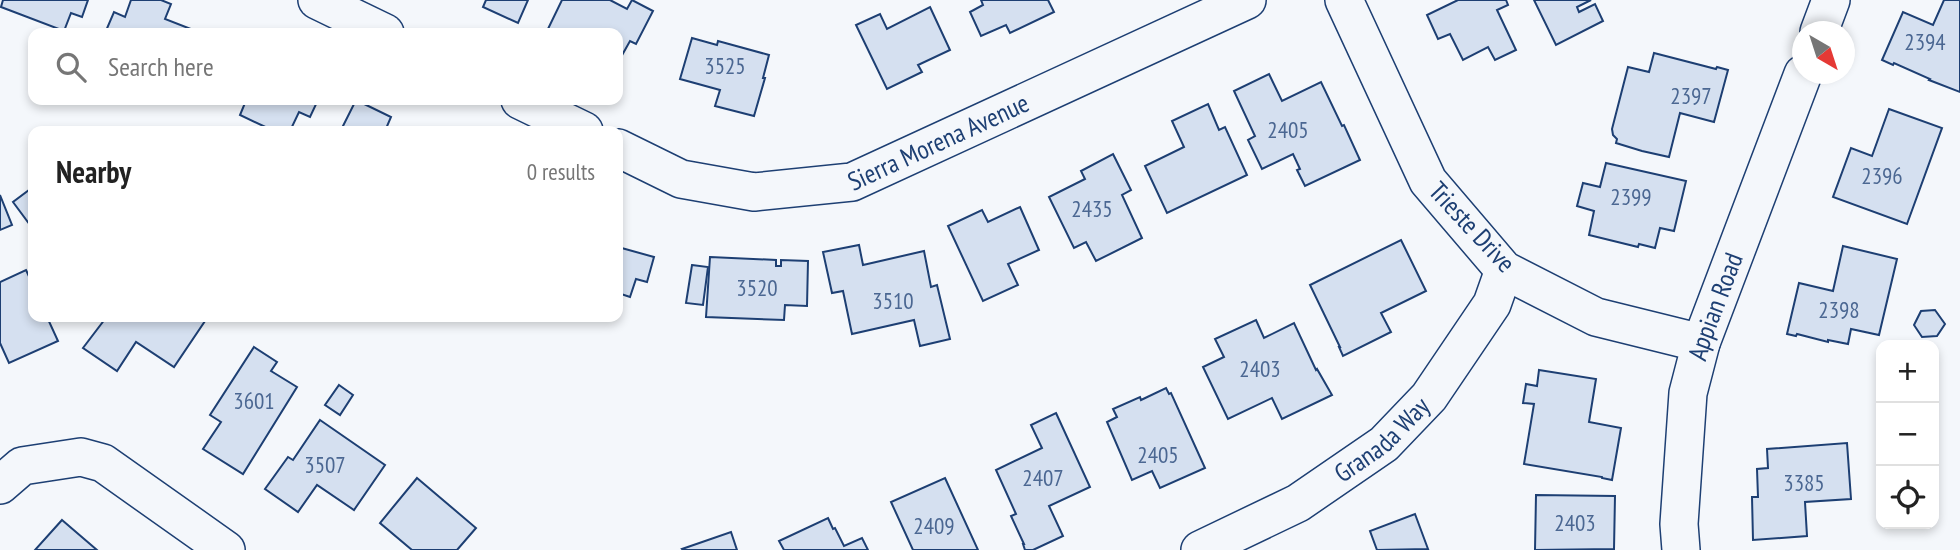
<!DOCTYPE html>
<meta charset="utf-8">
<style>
:root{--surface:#fff;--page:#f6f6f6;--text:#222;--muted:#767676;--line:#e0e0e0}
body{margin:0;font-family:"PT Sans Narrow",sans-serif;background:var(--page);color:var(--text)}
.controls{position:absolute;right:21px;bottom:21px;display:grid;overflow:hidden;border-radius:14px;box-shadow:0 4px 10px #0003}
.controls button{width:63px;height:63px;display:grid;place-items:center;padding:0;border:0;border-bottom:2px solid var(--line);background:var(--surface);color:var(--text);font:35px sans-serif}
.compass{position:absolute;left:1792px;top:21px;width:63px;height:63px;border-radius:50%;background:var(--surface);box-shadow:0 4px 10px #0003;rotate:141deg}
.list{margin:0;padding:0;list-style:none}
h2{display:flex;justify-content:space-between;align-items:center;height:91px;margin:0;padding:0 28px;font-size:30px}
h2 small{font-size:23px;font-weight:400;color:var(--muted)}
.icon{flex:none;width:38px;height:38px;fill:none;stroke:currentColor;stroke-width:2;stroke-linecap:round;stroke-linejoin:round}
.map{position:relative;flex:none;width:1960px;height:550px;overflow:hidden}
.search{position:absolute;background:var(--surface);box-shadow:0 4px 10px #0003;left:28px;top:28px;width:595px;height:77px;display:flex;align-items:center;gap:18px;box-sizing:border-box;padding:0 24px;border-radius:14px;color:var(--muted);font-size:26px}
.panel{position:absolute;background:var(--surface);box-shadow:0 4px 10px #0003;left:28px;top:126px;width:595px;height:196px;border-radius:14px}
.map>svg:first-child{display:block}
.building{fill:#d5e0f0;stroke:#1d3f73;stroke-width:2}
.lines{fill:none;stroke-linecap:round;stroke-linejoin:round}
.minor-casing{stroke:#1d3f73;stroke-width:40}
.minor{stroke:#f4f7fb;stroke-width:37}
.labels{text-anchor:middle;stroke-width:5;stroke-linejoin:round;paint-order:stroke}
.number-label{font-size:23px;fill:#4b6792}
.street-label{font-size:26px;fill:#1d3f73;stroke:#f4f7fb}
</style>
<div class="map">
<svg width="1960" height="550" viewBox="0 0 1960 550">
<rect width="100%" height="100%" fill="#f4f7fb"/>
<g class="building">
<path d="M3,0H88L82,17L71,13L64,31L1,7Z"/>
<path d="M131,0H161L171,4L165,19L201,33H105L114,12L125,17Z"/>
<path d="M486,0H528L518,23L483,7Z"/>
<path d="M562,0H610L627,9L632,0L653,11L636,44L630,41L621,57L618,55V33H546Z"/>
<path d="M981,0H1048L1054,12L1010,33L1006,25L981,36L970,12L983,5Z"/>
<path d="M1458,0H1506L1508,5L1497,10L1516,50L1495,60L1488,47L1463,60L1450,34L1438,39L1427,15Z"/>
<path d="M1534,0H1591L1577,7L1579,12L1595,4L1603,21L1556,45Z"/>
<path d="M1944,0H1960V92L1929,80L1930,79L1894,63L1893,65L1882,60L1903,12L1933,25Z"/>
<path d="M930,7L950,50L918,65L922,72L887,89L856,25L880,14L887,29Z"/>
<path d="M692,38L717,45L718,41L769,55L763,78H765L754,116L715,106L720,90L680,79Z"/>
<path d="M1654,53L1716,69L1717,67L1728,70L1714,122L1680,113L1669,157L1642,151L1616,143L1617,139L1613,135L1612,129L1628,67L1649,72Z"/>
<path d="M1269,74L1282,101L1321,82L1342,126L1344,125L1360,160L1305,186L1297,170L1300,169L1293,154L1262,169L1248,140L1255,136L1234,91Z"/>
<path d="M239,100H318L310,117L299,112L290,131H274L240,115L245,103Z"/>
<path d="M356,100L391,117L385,131H336L338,128L341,130Z"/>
<path d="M1208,104L1219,130L1225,127L1247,175L1167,213L1145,166L1184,147L1172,121Z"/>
<path d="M1889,109L1942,128L1907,224L1833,197L1851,148L1872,156Z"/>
<path d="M1113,154L1131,190L1122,195L1142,238L1096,261L1086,242L1074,248L1049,197L1085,179L1081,171Z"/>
<path d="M1606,163L1686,181L1674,231L1660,228L1655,248L1639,244L1638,247L1589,235L1594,211L1577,206L1583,183L1600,187Z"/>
<path d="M33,187V229L13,202Z"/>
<path d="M0,195L12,225L0,230Z"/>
<path d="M1020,207L1039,250L1008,264L1018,285L983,301L948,226L982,210L988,222Z"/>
<path d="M1401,240L1426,291L1381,313L1391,332L1343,356L1339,347H1340L1310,285Z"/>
<path d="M859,245L863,265L924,251L931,287L937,285L950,339L920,346L914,320L852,334L843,291L832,293L823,252Z"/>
<path d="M1843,246L1897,259L1879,335L1851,329L1848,344L1828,340V342L1797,334L1796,336L1787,334L1799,283L1833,291Z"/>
<path d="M618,247L654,257L647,282L636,279L630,297L618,293Z"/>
<path d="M710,257L776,260V266H781V260L808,261L807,306L785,305L784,320L706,317Z"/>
<path d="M692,265L708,267L703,305L686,303Z"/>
<path d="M26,270L33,285V317H47L58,341L9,363L0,343V282Z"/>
<path d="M1935,310L1945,324L1937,336L1922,337L1914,325L1921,311Z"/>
<path d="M102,317H199L205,321L174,367L136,342L117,371L83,348L105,319Z"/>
<path d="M1256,320L1264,338L1294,323L1316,370L1317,369L1332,395L1282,419L1272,398L1228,419L1203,367L1224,357L1215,339Z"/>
<path d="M254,347L277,362L271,371L297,387L243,474L203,449L221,422L210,415Z"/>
<path d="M1539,370L1596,379L1589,422L1621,428L1612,480L1602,478V477L1524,464L1534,404L1523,403L1526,384L1537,386Z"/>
<path d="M339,385L353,395L340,415L325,405Z"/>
<path d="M1166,388L1169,394L1171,393L1205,468L1160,488L1152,471L1132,480L1107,422L1117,417L1113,409L1140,397L1141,400Z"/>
<path d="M1056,413L1090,487L1049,506L1063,536L1033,550H1025L1023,544H1024L1011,516L1016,514L996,470L1042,448L1031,425Z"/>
<path d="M320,420L385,465L354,510L317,485L298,512L265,489L288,457L293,460Z"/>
<path d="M1847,443L1851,499L1805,502L1807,536L1753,540L1752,497H1758L1757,469L1768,468L1767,449Z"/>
<path d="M417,478L476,528L457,550H412L380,523Z"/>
<path d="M945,478L978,550H913L891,502Z"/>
<path d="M1536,495L1615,496L1614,549L1535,550Z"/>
<path d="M1415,514L1428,549L1377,550L1370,531Z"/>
<path d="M828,518L833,529L835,528L844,546L862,538L868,550H784L779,541Z"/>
<path d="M62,520L97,550H35Z"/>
<path d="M731,532L737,550H683L682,549Z"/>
</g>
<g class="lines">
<defs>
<g id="minor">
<path d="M317,0L385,33"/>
<path d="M1344,0L1428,181L1504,270L1596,317L1701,343"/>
<path d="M1819,32L1831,0"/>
<path d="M520,100L584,131"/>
<path id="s1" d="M618,148L681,179L754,192L852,182L1247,0"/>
<path d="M0,485L22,466L81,457L103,463L226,550"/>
<path id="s2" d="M1200,550L1298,503L1384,444L1429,397L1492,304L1504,270"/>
<path id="s3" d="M1681,550L1679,524L1688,393L1701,343L1803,74"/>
</g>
</defs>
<use href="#minor" class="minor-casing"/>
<use href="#minor" class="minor"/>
</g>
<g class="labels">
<g class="number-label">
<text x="1925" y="50">2394</text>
<text x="725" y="74">3525</text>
<text x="1691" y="104">2397</text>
<text x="1288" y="138">2405</text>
<text x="1882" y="184">2396</text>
<text x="1631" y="205">2399</text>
<text x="1092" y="217">2435</text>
<text x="757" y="296">3520</text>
<text x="893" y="309">3510</text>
<text x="1839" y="318">2398</text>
<text x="1260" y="377">2403</text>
<text x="254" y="409">3601</text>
<text x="1158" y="463">2405</text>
<text x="325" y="473">3507</text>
<text x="1043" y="486">2407</text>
<text x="1804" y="491">3385</text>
<text x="1575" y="531">2403</text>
<text x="934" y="534">2409</text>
</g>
<g class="street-label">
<text dy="9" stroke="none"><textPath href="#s1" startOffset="338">Sierra Morena Avenue</textPath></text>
<text transform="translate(1472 227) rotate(47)" y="9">Trieste Drive</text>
<text dy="9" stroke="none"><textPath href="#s3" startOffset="248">Appian Road</textPath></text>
<text dy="9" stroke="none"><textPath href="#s2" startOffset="214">Granada Way</textPath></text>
</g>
</g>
</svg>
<div class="controls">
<button>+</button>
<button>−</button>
<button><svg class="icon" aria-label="locate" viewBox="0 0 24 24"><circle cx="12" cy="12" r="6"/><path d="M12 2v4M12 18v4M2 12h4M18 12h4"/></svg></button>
</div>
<svg class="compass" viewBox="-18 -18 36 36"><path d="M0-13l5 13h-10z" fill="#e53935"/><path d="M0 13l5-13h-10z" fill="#767676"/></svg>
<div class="search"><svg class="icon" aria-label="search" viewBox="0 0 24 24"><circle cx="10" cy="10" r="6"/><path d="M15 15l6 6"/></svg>Search here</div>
<section class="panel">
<h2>Nearby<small>0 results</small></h2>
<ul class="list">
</ul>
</section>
</div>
